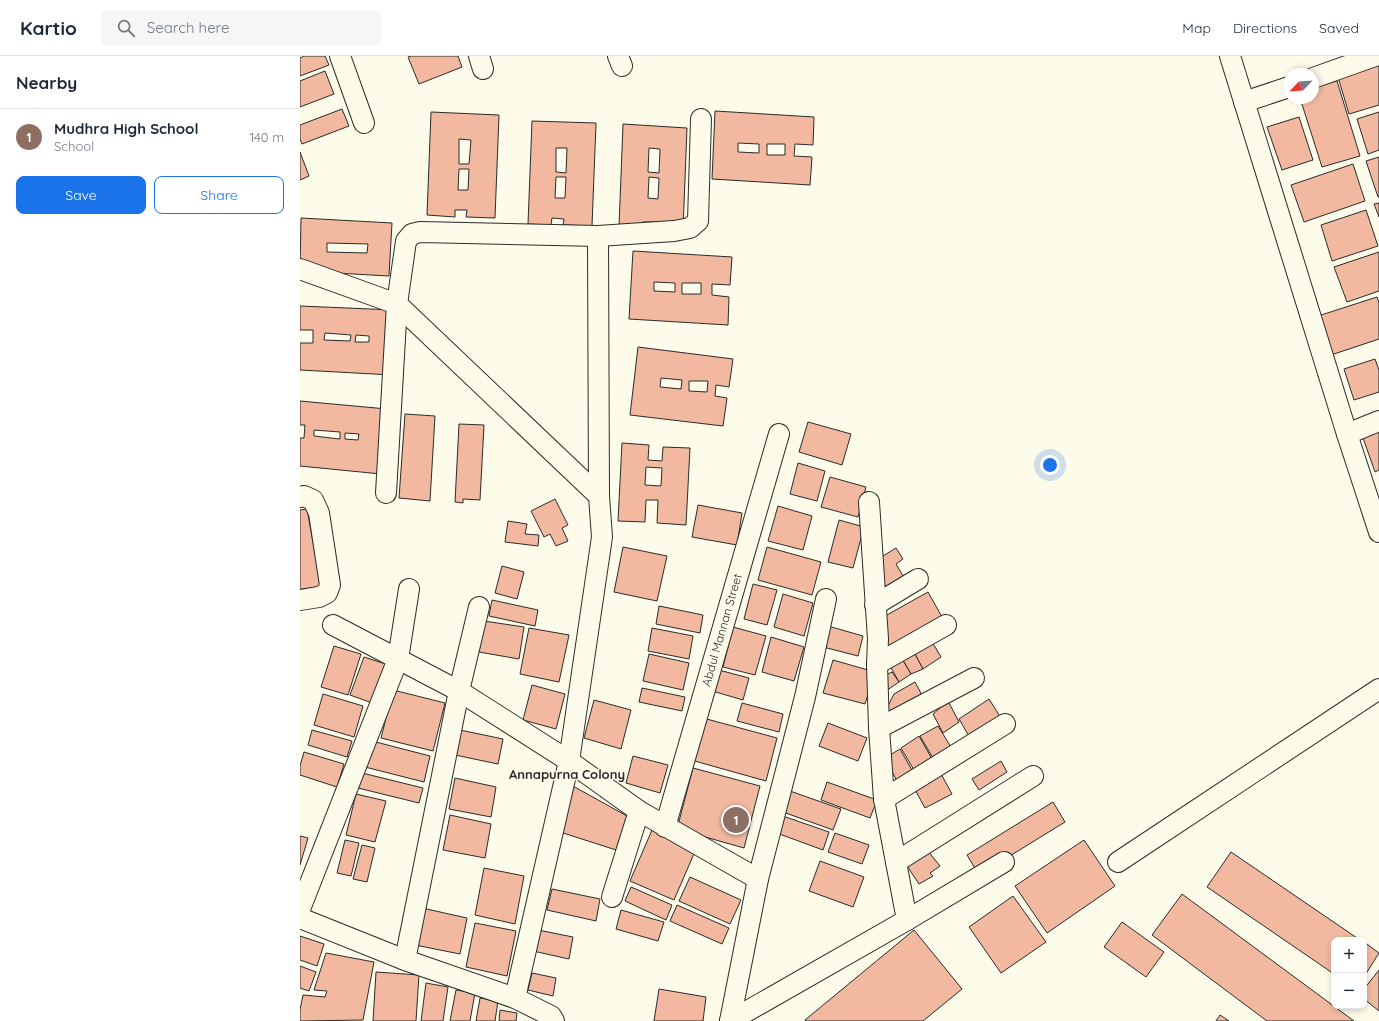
<!DOCTYPE html>
<meta charset="utf-8">
<style>
:root{--surface:#fff;--page:#f6f6f7;--text:#1f2937;--muted:#747a83;--line:#e0e1e3;--accent:#1a73e8}
body{margin:0;font-family:Quicksand,sans-serif;background:var(--page);color:var(--text)}
.controls{position:absolute;right:12px;bottom:12px;display:grid;overflow:hidden;border-radius:8px;box-shadow:0 2px 6px #0003}
.controls button{width:36px;height:36px;display:grid;place-items:center;padding:0;border:0;border-bottom:1px solid var(--line);background:var(--surface);color:var(--text);font:20px sans-serif}
.compass{position:absolute;left:983px;top:12px;width:36px;height:36px;border-radius:50%;background:var(--surface);box-shadow:0 2px 6px #0003;rotate:245deg}
.you{position:absolute;left:750px;top:409px;width:14px;height:14px;margin:-10px;border:3px solid #fff;border-radius:50%;background:#1a73e8;box-shadow:0 0 0 6px #1a73e833}
.badge{display:grid;place-items:center;width:26px;height:26px;border-radius:50%;background:var(--accent);color:#fff;font-size:13px;font-weight:700}
.pin{position:absolute;translate:-50% -50%;border:2px solid #fff;box-shadow:0 1px 4px #0006}
.list{margin:0;padding:0;list-style:none}
h2{display:flex;justify-content:space-between;align-items:center;height:52px;margin:0;padding:0 16px;font-size:17px}
h2 small{font-size:13px;font-weight:400;color:var(--muted)}
.list li{display:grid;grid-template-columns:26px 1fr auto;gap:12px;align-items:center;box-sizing:border-box;height:56px;padding:0 16px;border-top:1px solid var(--line)}
.list b{display:block;font-size:15px;white-space:nowrap}
.list p{margin:0;font-size:13px;white-space:nowrap;color:var(--muted)}
.list em{font-size:13px;font-style:normal;color:var(--muted)}
.actions{display:flex;gap:8px;padding:12px 16px}
.actions a{flex:1;padding:9px 0;border:1px solid var(--accent);border-radius:8px;text-align:center;font-size:14px;color:var(--accent)}
.actions .main{background:var(--accent);color:#fff}
.icon{flex:none;width:22px;height:22px;fill:none;stroke:currentColor;stroke-width:2;stroke-linecap:round;stroke-linejoin:round}
.map{position:relative;flex:none;width:1079px;height:965px;overflow:hidden}
header{display:flex;align-items:center;gap:24px;box-sizing:border-box;height:56px;padding:0 20px;background:var(--surface);border-bottom:1px solid var(--line)}
header strong{font-size:19px}
nav{display:flex;gap:22px;margin-inline-start:auto;font-size:14px}
.search{width:280px;height:36px;background:var(--page);display:flex;align-items:center;gap:10px;box-sizing:border-box;padding:0 14px;border-radius:8px;color:var(--muted);font-size:15px}
main{display:flex}
aside{flex:1;background:var(--surface)}
.map>svg:first-child{display:block}
.building{fill:#f2b8a0;stroke:#2b2b2b;fill-rule:evenodd}
.lines{fill:none;stroke-linecap:round;stroke-linejoin:round}
.street-casing{stroke:#2b2b2b;stroke-width:22}
.street{stroke:#fdfbea;stroke-width:20}
.labels{text-anchor:middle;stroke-width:3;stroke-linejoin:round;paint-order:stroke}
.street-label{font-size:12px;fill:#2b2b2b;stroke:#fdfbea}
.neighbourhood-label{font-size:13px;font-weight:bold;fill:#2b2b2b;stroke:#fdfbea}
</style>
<header>
<strong>Kartio</strong>
<div class="search"><svg class="icon" aria-label="search" viewBox="0 0 24 24"><circle cx="10" cy="10" r="6"/><path d="M15 15l6 6"/></svg>Search here</div>
<nav><a>Map</a><a>Directions</a><a>Saved</a></nav>
</header>
<main>
<aside>
<h2>Nearby<small></small></h2>
<ul class="list">
<li><span class="badge" style="background:#8d6e63">1</span><div><b>Mudhra High School</b><p>School</p></div><em>140 m</em></li>
</ul>
<div class="actions"><a class="main">Save</a><a>Share</a></div>
</aside>
<div class="map">
<svg width="1079" height="965" viewBox="0 0 1079 965">
<rect width="100%" height="100%" fill="#fdfbea"/>
<g class="building">
<path d="M4,0H25L29,9L0,20V2Z"/>
<path d="M111,0H158L162,11L119,28L108,1Z"/>
<path d="M1079,8V49L1049,58L1038,21Z"/>
<path d="M25,15L34,38L0,51V25Z"/>
<path d="M1037,25L1060,100L1022,111L1000,42H1013V32Z"/>
<path d="M42,53L49,70L2,88L0,83V69Z"/>
<path d="M415,55L514,61L513,89L495,88L494,100L512,101L510,129L412,123ZM438,87L459,88V97L438,96ZM467,88H485V99H467Z"/>
<path d="M131,56L199,59L195,162L166,161L167,154H155V161L127,159ZM159,83L171,84L169,108H159ZM159,113H169L168,134H158Z"/>
<path d="M1079,56V94L1068,98L1057,63Z"/>
<path d="M999,61L1013,104L982,114L967,71Z"/>
<path d="M232,65L296,67L292,170L263,169L264,163L252,162L251,169L228,168ZM256,92H267L266,117L256,116ZM256,121H266L265,142H255Z"/>
<path d="M323,68L387,72L383,174L354,166H343V172L319,171ZM349,92L360,93L359,117L348,116ZM349,121L359,122L358,143L348,142Z"/>
<path d="M0,96L9,120L0,124Z"/>
<path d="M1079,101V141H1078L1066,105Z"/>
<path d="M1053,108L1065,145L1004,166L991,129Z"/>
<path d="M1079,147V161L1074,148Z"/>
<path d="M1066,154L1078,190L1032,205L1021,169Z"/>
<path d="M1,162L92,167L89,220L0,215ZM27,187L68,188L67,197L27,196Z"/>
<path d="M333,195L432,201L430,229L412,228V239L429,241L428,269L329,263ZM354,226L375,227V236L354,235ZM382,227H401V238H382Z"/>
<path d="M1079,196V235L1047,246L1034,211Z"/>
<path d="M1077,241L1079,247V283L1031,299L1018,260Z"/>
<path d="M0,250L94,254L92,319L0,314V287H13V274H0ZM25,277L51,279L50,285L24,284ZM56,279L69,280V286H55Z"/>
<path d="M338,291L433,303L429,331L416,329L415,340L427,342L423,370L330,359ZM361,322L382,324L381,333L360,331ZM389,325H408L407,336L389,335Z"/>
<path d="M1075,303L1079,314V336L1054,344L1044,313Z"/>
<path d="M0,345L87,353L81,418L0,410V382H4L5,369H0ZM14,374L40,376V383L14,380ZM45,377L59,378L58,384L45,383Z"/>
<path d="M105,358L135,360L130,445L99,442Z"/>
<path d="M508,366L551,378L542,409L499,396Z"/>
<path d="M159,368L184,369L180,444L163,443V447L155,446Z"/>
<path d="M1079,373V414L1075,416L1062,379Z"/>
<path d="M322,387L349,389L348,404L362,405L363,391L390,392L386,469L357,467L358,444H346L345,466L318,465ZM346,411L362,412L361,430L345,429Z"/>
<path d="M498,407L525,415L517,445L490,438Z"/>
<path d="M530,421L566,431L558,461L521,451Z"/>
<path d="M255,443L268,469L262,472L268,485L256,490L250,478L244,481L231,455Z"/>
<path d="M398,449L442,457L437,489L392,481Z"/>
<path d="M478,450L512,460L503,494L468,485Z"/>
<path d="M7,453L21,530L0,534V454Z"/>
<path d="M539,464L564,471L553,512L528,506Z"/>
<path d="M208,465L227,468L225,478L239,479L238,490L205,486Z"/>
<path d="M323,491L367,500L357,545L314,536Z"/>
<path d="M467,491L521,506L512,539L458,524Z"/>
<path d="M596,492L603,503L596,508L603,520L586,531L573,506Z"/>
<path d="M202,510L224,516L217,543L195,537Z"/>
<path d="M453,528L477,534L467,569L444,563Z"/>
<path d="M628,536L642,561L583,593L578,564Z"/>
<path d="M483,538L513,547L504,580L474,571Z"/>
<path d="M192,544L238,554L235,570L189,560Z"/>
<path d="M359,550L403,559L400,577L356,568Z"/>
<path d="M184,565L224,571L219,603L179,596Z"/>
<path d="M528,570L563,580L558,600L523,591Z"/>
<path d="M433,571L466,580L455,619L423,611Z"/>
<path d="M229,572L269,579L259,626L220,618Z"/>
<path d="M352,572L393,580L389,603L348,595Z"/>
<path d="M628,579L641,601L623,613L610,589Z"/>
<path d="M471,581L504,591L494,625L462,616Z"/>
<path d="M610,589L623,613L611,618L598,596Z"/>
<path d="M34,590L61,598L48,639L21,631Z"/>
<path d="M598,596L611,618L599,626L586,603Z"/>
<path d="M349,598L389,607L383,634L343,625Z"/>
<path d="M64,601L89,609L75,648L50,639Z"/>
<path d="M533,604L575,616L565,648L523,637Z"/>
<path d="M415,613L449,622L443,644L409,634Z"/>
<path d="M592,616L599,626L586,635L577,623Z"/>
<path d="M615,626L625,645L583,660L594,638Z"/>
<path d="M232,629L265,638L256,673L223,664Z"/>
<path d="M342,632L385,641L382,655L339,646Z"/>
<path d="M93,634L145,647L133,695L81,682Z"/>
<path d="M23,638L63,650L54,681L14,669Z"/>
<path d="M689,643L701,662L670,682L659,663Z"/>
<path d="M294,644L331,654L321,693L284,682Z"/>
<path d="M648,645L659,666L643,677L633,658Z"/>
<path d="M442,647L483,658L479,676L437,665Z"/>
<path d="M403,662L477,682L466,725L391,704Z"/>
<path d="M528,667L567,682L558,705L519,690Z"/>
<path d="M638,670L651,691L633,702L620,680Z"/>
<path d="M12,674L52,685L47,701L8,689Z"/>
<path d="M160,674L203,683L198,708L155,699Z"/>
<path d="M619,680L632,703L614,714L601,692Z"/>
<path d="M72,685L130,700L124,726L65,711Z"/>
<path d="M600,693L613,716L597,725L585,702Z"/>
<path d="M4,696L44,708L37,731L0,719V710Z"/>
<path d="M333,700L368,709L360,737L326,727Z"/>
<path d="M701,705L707,716L679,734L672,723Z"/>
<path d="M393,712L460,730L444,792L377,773Z"/>
<path d="M640,716L652,738L625,752L613,730Z"/>
<path d="M62,717L123,732L119,747L58,732Z"/>
<path d="M155,722L196,731L191,761L149,753Z"/>
<path d="M527,726L577,744L570,762L521,744Z"/>
<path d="M271,729L327,760L316,794L257,775Z"/>
<path d="M490,735L541,753L533,774L483,756Z"/>
<path d="M56,738L86,745L75,786L46,779Z"/>
<path d="M753,746L765,766L679,819L667,799Z"/>
<path d="M150,759L191,768L185,802L143,794Z"/>
<path d="M480,759L529,776L523,794L474,776Z"/>
<path d="M352,774L396,793L374,844L330,825Z"/>
<path d="M535,777L569,789L562,808L528,796Z"/>
<path d="M0,780L8,782L0,809Z"/>
<path d="M45,784L59,787L51,820L37,817Z"/>
<path d="M784,784L815,830L747,877L715,830Z"/>
<path d="M62,789L75,792L67,826L53,823Z"/>
<path d="M623,789L640,810L630,817L633,820L619,828L607,810Z"/>
<path d="M931,796L1060,884H1034V918L907,831Z"/>
<path d="M520,805L564,821L553,851L509,835Z"/>
<path d="M184,812L224,820L215,868L175,859Z"/>
<path d="M390,821L441,844L430,868L379,845Z"/>
<path d="M331,831L372,849L366,864L325,845Z"/>
<path d="M252,833L300,843L296,865L247,854Z"/>
<path d="M882,838L1054,965H967L852,879Z"/>
<path d="M713,840L746,886L701,917L669,871Z"/>
<path d="M377,849L429,872L422,888L370,865Z"/>
<path d="M122,852L167,862L160,898L115,889Z"/>
<path d="M321,854L364,866L358,885L316,873Z"/>
<path d="M822,866L864,896L846,921L804,891Z"/>
<path d="M175,867L216,875L207,920L166,911Z"/>
<path d="M238,874L273,881L269,903L233,895Z"/>
<path d="M614,874L662,933L623,965H506L505,964Z"/>
<path d="M0,880L24,888L17,910L0,904Z"/>
<path d="M1064,886L1079,897L1064,921Z"/>
<path d="M26,897L74,906L63,964L0,965V954L3,939L25,941L27,935L14,934Z"/>
<path d="M0,910L16,916L9,935L0,932Z"/>
<path d="M1079,914V955L1064,943V933Z"/>
<path d="M76,916L119,919L116,965H73Z"/>
<path d="M232,917L256,922L253,940L228,934Z"/>
<path d="M126,927L148,931L143,965H121Z"/>
<path d="M359,933L406,941L403,965H354Z"/>
<path d="M156,934L175,937L170,965H150Z"/>
<path d="M180,942L198,945L195,965H176Z"/>
<path d="M200,954L217,957L216,965H199Z"/>
<path d="M920,959L929,965H916Z"/>
</g>
<g class="lines">
<defs>
<g id="street">
<path d="M40,0L64,67"/>
<path d="M179,0L183,13"/>
<path d="M318,0L322,10"/>
<path d="M930,0L1047,378L1079,476"/>
<path d="M1013,22L1075,0"/>
<path d="M944,46L989,31"/>
<path d="M298,180L299,440"/>
<path d="M0,213L97,248L299,440L302,481L269,705L215,942"/>
<path d="M1047,378L1079,365"/>
<path d="M86,437L97,248L106,185L112,178L120,176L298,180L374,175L390,172L398,165L401,63"/>
<path d="M0,441L4,440L13,444L19,457L30,529L27,537L19,541L0,544"/>
<path d="M569,446L578,583L577,608L579,672L584,743L607,864"/>
<path d="M109,533L98,603L159,635L269,705L339,755L458,823"/>
<path d="M575,549L618,523"/>
<path d="M577,608L646,569"/>
<path d="M579,672L674,622"/>
<path d="M584,743L705,668"/>
<path d="M365,771L479,378"/>
<path d="M596,806L733,720"/>
<path d="M818,806L1079,633"/>
<path d="M312,841L339,755"/>
<path d="M0,853L98,603L33,569"/>
<path d="M0,862L105,904L215,942L251,960L254,965"/>
<path d="M105,904L159,635L179,551"/>
<path d="M430,965L458,823L505,641L526,543"/>
<path d="M430,965L607,864L704,806"/>
</g>
</defs>
<use href="#street" class="street-casing"/>
<use href="#street" class="street"/>
</g>
<g class="labels">
<g class="street-label">
<text transform="translate(422 574) rotate(-74)" y="4">Abdul Mannan Street</text>
</g>
<g class="neighbourhood-label">
<text x="267" y="723">Annapurna Colony</text>
</g>
</g>
</svg>
<div class="controls">
<button>+</button>
<button>−</button>
</div>
<svg class="compass" viewBox="-18 -18 36 36"><path d="M0-13l5 13h-10z" fill="#e53935"/><path d="M0 13l5-13h-10z" fill="#747a83"/></svg>
<div class="you"></div>
<div class="pin badge" style="left:436px;top:764px;background:#8d6e63">1</div>
</div>
</main>
